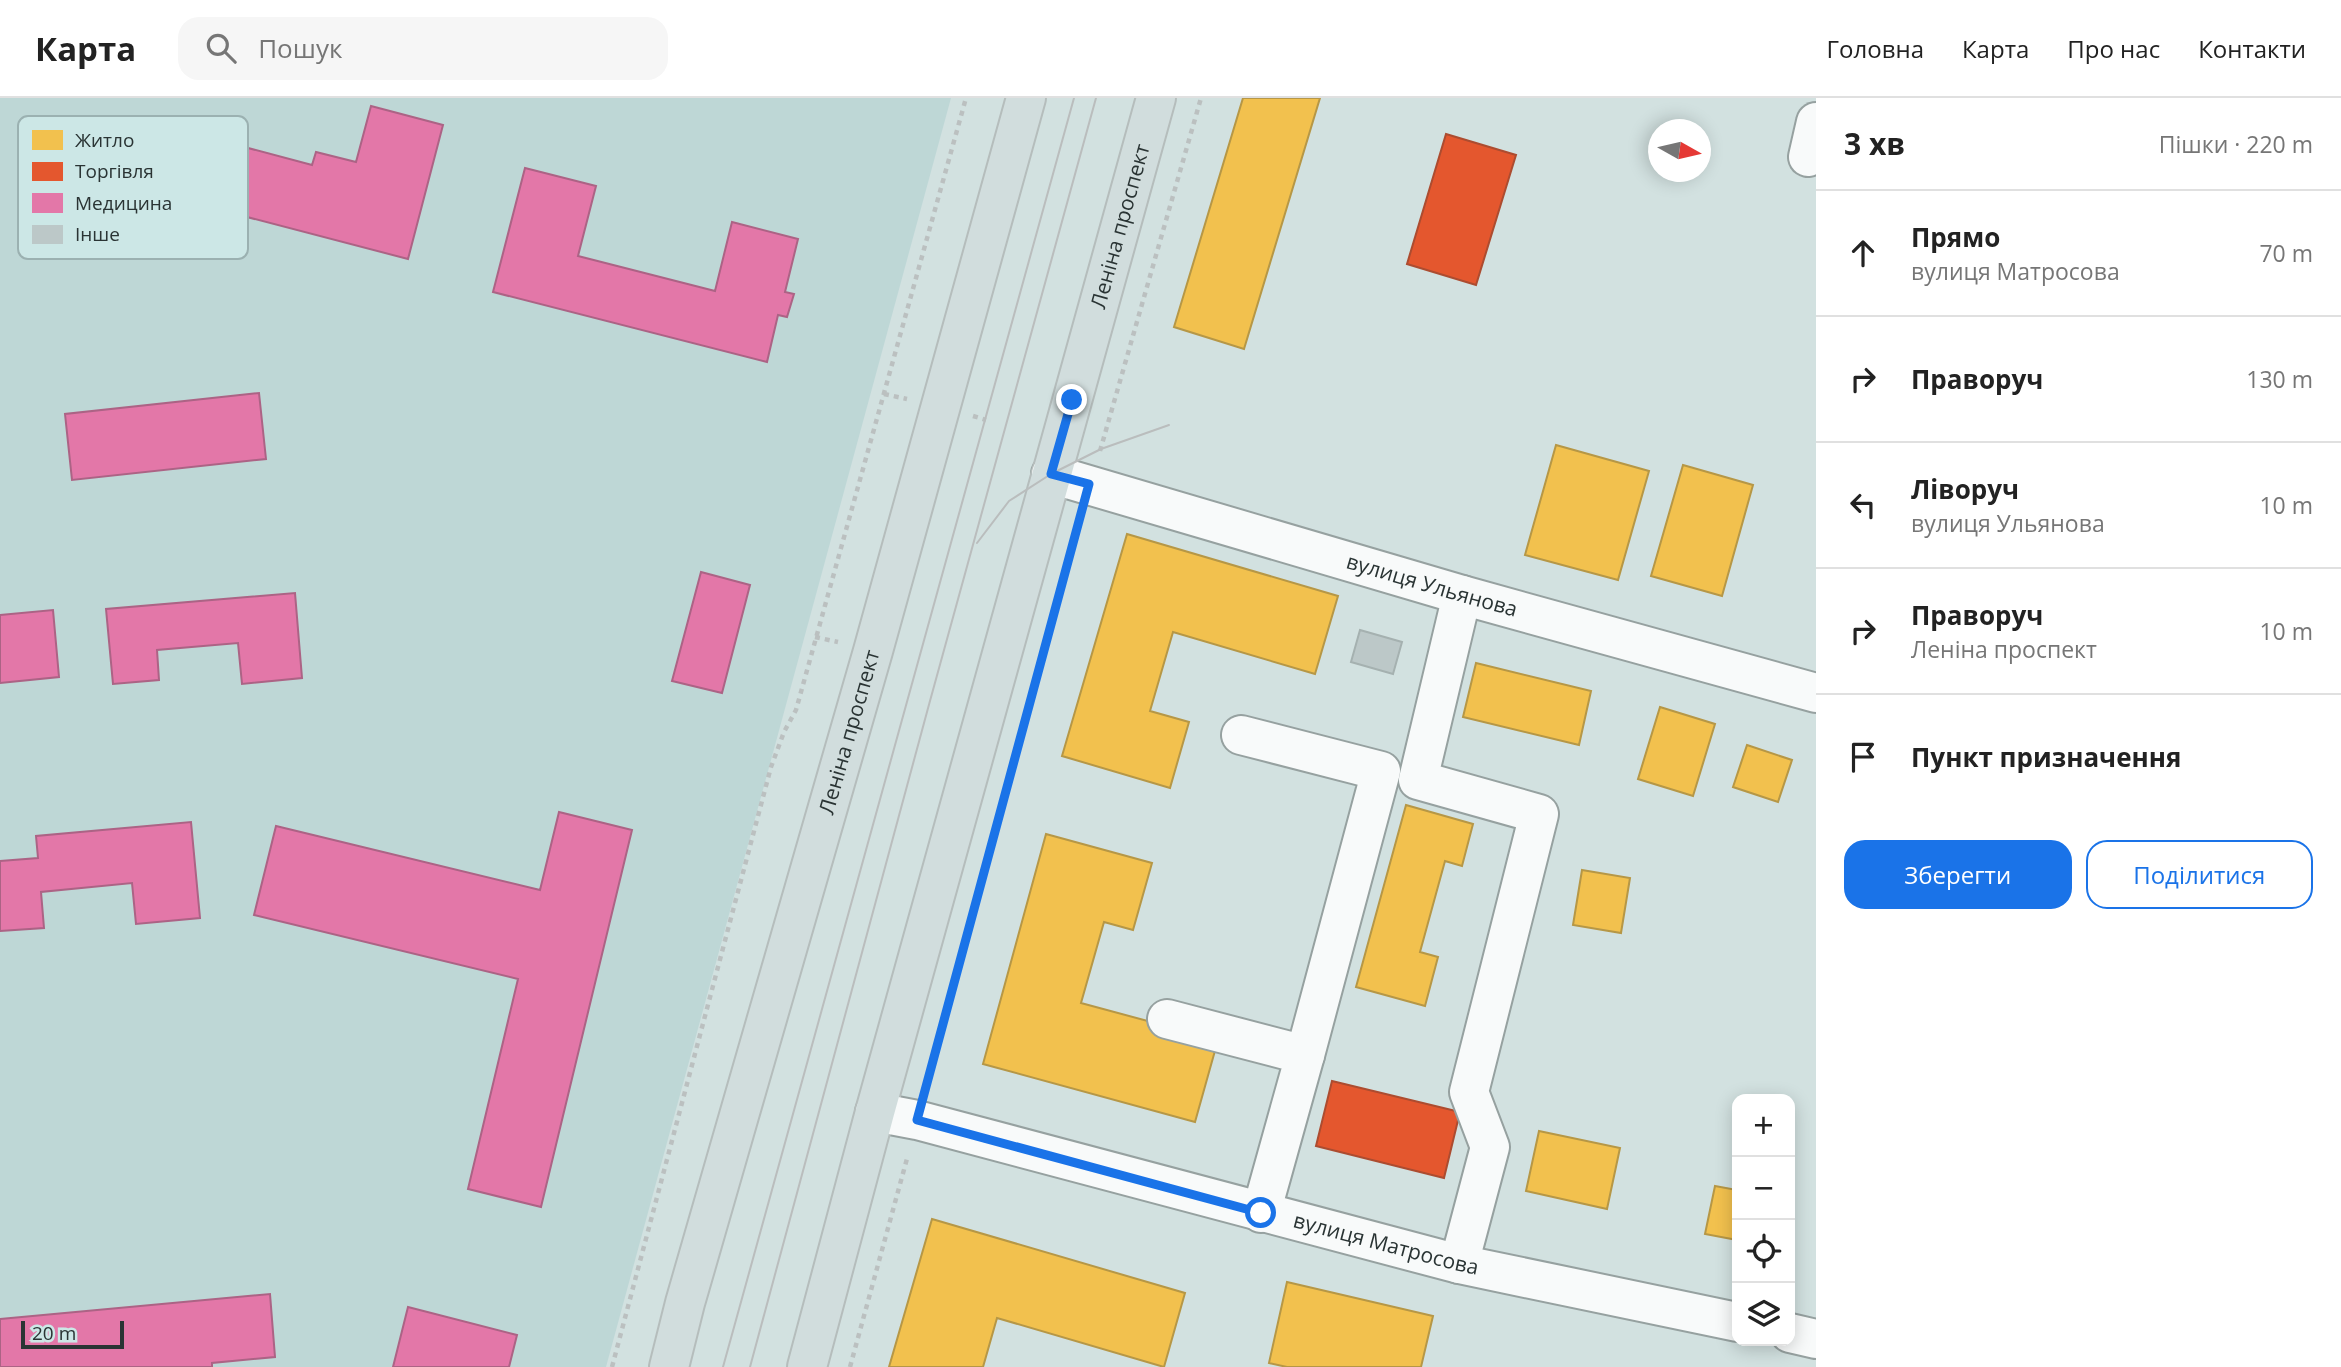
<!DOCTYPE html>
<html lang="uk">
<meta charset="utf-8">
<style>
:root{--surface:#fff;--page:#f6f6f6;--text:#222;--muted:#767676;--line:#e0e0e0;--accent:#1a73e8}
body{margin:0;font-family:"Open Sans",sans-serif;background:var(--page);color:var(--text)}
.controls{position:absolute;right:21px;bottom:21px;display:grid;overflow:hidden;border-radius:14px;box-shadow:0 4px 18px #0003}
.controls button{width:63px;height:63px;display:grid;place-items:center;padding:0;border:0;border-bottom:2px solid var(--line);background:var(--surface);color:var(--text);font:35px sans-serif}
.compass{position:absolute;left:1648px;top:21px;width:63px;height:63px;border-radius:50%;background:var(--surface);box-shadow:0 4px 18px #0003;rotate:98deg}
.scale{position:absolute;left:21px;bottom:18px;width:103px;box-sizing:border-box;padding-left:7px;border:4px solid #2a3434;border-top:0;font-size:19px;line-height:24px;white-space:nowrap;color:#2a3434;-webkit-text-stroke:5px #cce7e6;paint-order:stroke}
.stop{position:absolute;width:21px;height:21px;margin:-16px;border:5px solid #1a73e8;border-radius:50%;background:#fff}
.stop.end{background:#1a73e8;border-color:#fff;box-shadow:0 2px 7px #0008}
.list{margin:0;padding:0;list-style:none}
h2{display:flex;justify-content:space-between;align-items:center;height:91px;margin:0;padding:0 28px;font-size:30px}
h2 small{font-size:23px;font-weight:400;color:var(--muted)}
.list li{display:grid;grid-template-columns:46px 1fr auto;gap:21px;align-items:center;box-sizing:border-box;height:126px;padding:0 28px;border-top:2px solid var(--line)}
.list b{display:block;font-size:26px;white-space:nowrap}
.list p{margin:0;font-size:23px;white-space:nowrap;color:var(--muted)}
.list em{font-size:23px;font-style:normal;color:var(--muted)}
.actions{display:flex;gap:14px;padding:21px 28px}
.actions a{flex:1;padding:16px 0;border:2px solid var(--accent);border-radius:21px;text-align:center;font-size:24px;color:var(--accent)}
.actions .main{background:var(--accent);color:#fff}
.icon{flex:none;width:38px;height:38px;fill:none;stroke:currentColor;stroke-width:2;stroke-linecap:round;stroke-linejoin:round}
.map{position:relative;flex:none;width:1816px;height:1269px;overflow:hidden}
header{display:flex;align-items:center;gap:42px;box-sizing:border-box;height:98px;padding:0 35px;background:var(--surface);border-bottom:2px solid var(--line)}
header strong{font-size:33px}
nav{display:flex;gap:38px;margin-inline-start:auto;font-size:24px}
.search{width:490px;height:63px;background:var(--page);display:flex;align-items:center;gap:18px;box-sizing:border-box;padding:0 24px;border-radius:21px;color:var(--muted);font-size:26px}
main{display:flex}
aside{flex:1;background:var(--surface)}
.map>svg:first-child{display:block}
.built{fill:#bed7d6}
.homes{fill:#f2c14e;stroke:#b69746;stroke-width:2}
.shops{fill:#e4572e;stroke:#ac4c30;stroke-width:2}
.health{fill:#e377a8;stroke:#ac6385;stroke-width:2}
.building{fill:#bcc8c8;stroke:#a5b1b0;stroke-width:2}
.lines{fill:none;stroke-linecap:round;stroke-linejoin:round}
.minor-casing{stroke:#96a1a0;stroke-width:42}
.major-casing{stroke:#b5bdbc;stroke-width:42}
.path{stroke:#bbc0c0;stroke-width:4.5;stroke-dasharray:5 5;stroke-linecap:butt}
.minor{stroke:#f8fafa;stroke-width:38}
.major{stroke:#d1dddd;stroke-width:38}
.tram{stroke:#babdbd;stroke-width:2}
.route{stroke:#1a73e8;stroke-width:9}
.labels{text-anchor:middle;stroke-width:7;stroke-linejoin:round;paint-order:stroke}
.street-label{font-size:21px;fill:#2a3434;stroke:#cce7e6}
.key{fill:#cce7e6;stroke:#9bb1b1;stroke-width:2}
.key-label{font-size:19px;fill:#2a3434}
</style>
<header>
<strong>Карта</strong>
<div class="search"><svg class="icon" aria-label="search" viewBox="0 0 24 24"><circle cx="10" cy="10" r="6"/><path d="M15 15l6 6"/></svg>Пошук</div>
<nav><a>Головна</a><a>Карта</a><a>Про нас</a><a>Контакти</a></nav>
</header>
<main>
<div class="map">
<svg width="1816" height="1269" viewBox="0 0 1816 1269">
<rect width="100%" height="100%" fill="#d2e1e0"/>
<path class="built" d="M0,0H951L606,1269H0Z"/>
<g class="homes">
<path d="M1243,0H1320L1244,251L1174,229Z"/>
<path d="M1556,347L1649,373L1618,482L1525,457Z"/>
<path d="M1683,367L1753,387L1722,498L1651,478Z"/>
<path d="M1127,436L1338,498L1315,576L1173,534L1150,613L1189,624L1170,690L1062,658Z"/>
<path d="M1476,565L1591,593L1579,647L1463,619Z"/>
<path d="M1660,609L1715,626L1693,698L1638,681Z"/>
<path d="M1747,647L1792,662L1778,704L1733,689Z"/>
<path d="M1406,707L1473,726L1462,768L1445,763L1420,854L1438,859L1425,908L1356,889Z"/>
<path d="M1046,736L1152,765L1133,832L1104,824L1081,905L1218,942L1195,1024L983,966Z"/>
<path d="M1582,772L1630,780L1621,835L1573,827Z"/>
<path d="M1539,1033L1620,1050L1607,1111L1526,1093Z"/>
<path d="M1715,1088L1737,1092V1142L1705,1136Z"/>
<path d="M932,1121L1185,1195L1164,1269L997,1220L983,1269H889Z"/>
<path d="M1287,1184L1433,1218L1421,1269H1287L1269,1265Z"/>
</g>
<g class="shops">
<path d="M1446,36L1516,57L1476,187L1407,166Z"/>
<path d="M1332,983L1460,1014L1444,1080L1316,1048Z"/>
</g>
<g class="health">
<path d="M371,8L443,27L408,161L201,107L218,42L312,67L316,54L356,64Z"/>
<path d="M525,70L596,88L578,158L715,193L732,124L798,141L785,194L794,196L787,219L778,217L767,264L493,194Z"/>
<path d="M259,295L266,361L72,382L65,316Z"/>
<path d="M701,474L750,487L722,595L672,583Z"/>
<path d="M295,495L302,580L242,586L238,545L157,552L159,582L113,586L106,511Z"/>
<path d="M53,512L59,579L0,585V517Z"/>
<path d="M559,714L632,732L541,1109L468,1091L518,881L254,817L276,728L540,792Z"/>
<path d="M191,724L200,820L136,826L132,785L41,794L44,830L0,833V763L38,760L36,738Z"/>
<path d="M270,1196L275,1259L212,1265V1269H0V1221Z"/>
<path d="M408,1209L517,1237L509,1269H393Z"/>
</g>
<path class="building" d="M1360,532L1402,544L1393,576L1351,564Z"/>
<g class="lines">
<defs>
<g id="minor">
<path d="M1808,59L1816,24"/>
<path id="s1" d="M1051,376L1462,497L1816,595"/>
<path d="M1241,637L1381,673L1305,957"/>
<path d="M1167,921L1305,957L1261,1115"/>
<path id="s2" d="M875,1014L917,1022L1459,1166L1737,1224"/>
<path d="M1459,1166L1490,1049L1469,994L1539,716L1418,682L1462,497"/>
<path d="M1790,1235L1816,1241"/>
</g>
<g id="major">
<path id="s3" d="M669,1269L685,1205L873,553L1026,0"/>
<path id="s4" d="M807,1269L875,1014L1156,0"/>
</g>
</defs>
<use href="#minor" class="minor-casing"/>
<use href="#major" class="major-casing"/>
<g class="path">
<path d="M884,296L907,301"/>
<path d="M973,318L986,322"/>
<path d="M1100,353L1201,0"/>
<path d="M815,539L838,544"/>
<path d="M926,988L1031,601"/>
<path d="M612,1269L771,669L784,634L796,612L966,0"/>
<path d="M850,1269L908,1057"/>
</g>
<use href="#minor" class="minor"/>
<use href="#major" class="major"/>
<g class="tram">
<path d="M977,445L1009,403L1051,376L1101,351L1169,327"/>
<path d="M723,1269L1074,0"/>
<path d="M750,1269C864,846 978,422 1096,0"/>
</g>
</g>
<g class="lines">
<path class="route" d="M1072,302L1051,376L1089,386L917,1022L1261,1115"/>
</g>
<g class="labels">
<g class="street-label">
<text dy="7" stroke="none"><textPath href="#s4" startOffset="1183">Леніна проспект</textPath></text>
<text dy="7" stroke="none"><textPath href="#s1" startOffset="397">вулиця Ульянова</textPath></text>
<text dy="7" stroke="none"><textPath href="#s3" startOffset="660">Леніна проспект</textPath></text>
<text dy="7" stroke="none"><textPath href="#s2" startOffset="528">вулиця Матросова</textPath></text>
</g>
</g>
<rect x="18" y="18" width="230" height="143" rx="10" class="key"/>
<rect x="32" y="32" width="31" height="20" fill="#f2c14e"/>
<rect x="32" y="64" width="31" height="19" fill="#e4572e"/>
<rect x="32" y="95" width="31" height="20" fill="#e377a8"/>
<rect x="32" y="127" width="31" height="19" fill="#bcc8c8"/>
<g class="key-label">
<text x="75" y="49">Житло</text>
<text x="75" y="80">Торгівля</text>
<text x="75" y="112">Медицина</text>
<text x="75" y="143">Інше</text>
</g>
</svg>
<div class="controls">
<button>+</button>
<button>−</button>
<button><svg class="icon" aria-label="locate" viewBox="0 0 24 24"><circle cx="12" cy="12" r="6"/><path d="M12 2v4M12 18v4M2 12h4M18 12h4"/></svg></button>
<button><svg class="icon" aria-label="layers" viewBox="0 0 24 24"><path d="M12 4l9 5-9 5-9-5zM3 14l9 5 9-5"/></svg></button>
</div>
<svg class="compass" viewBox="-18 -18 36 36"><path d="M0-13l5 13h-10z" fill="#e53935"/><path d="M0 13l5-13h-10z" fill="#767676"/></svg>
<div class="scale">20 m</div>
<div class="stop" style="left:1261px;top:1115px"></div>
<div class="stop end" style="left:1072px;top:302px"></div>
</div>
<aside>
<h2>3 хв<small>Пішки · 220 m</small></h2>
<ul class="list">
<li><svg class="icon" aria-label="ahead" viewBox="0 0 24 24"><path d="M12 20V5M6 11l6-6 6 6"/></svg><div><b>Прямо</b><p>вулиця Матросова</p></div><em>70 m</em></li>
<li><svg class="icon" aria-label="right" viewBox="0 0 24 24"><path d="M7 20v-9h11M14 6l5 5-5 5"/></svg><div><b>Праворуч</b></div><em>130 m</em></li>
<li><svg class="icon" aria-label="left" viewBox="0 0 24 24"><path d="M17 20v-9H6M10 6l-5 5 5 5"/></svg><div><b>Ліворуч</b><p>вулиця Ульянова</p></div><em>10 m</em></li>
<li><svg class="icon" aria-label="right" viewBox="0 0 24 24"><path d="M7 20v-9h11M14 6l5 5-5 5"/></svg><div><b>Праворуч</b><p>Леніна проспект</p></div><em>10 m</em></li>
<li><svg class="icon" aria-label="arrive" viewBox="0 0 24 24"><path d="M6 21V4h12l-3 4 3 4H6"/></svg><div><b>Пункт призначення</b></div></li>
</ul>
<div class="actions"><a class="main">Зберегти</a><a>Поділитися</a></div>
</aside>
</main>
